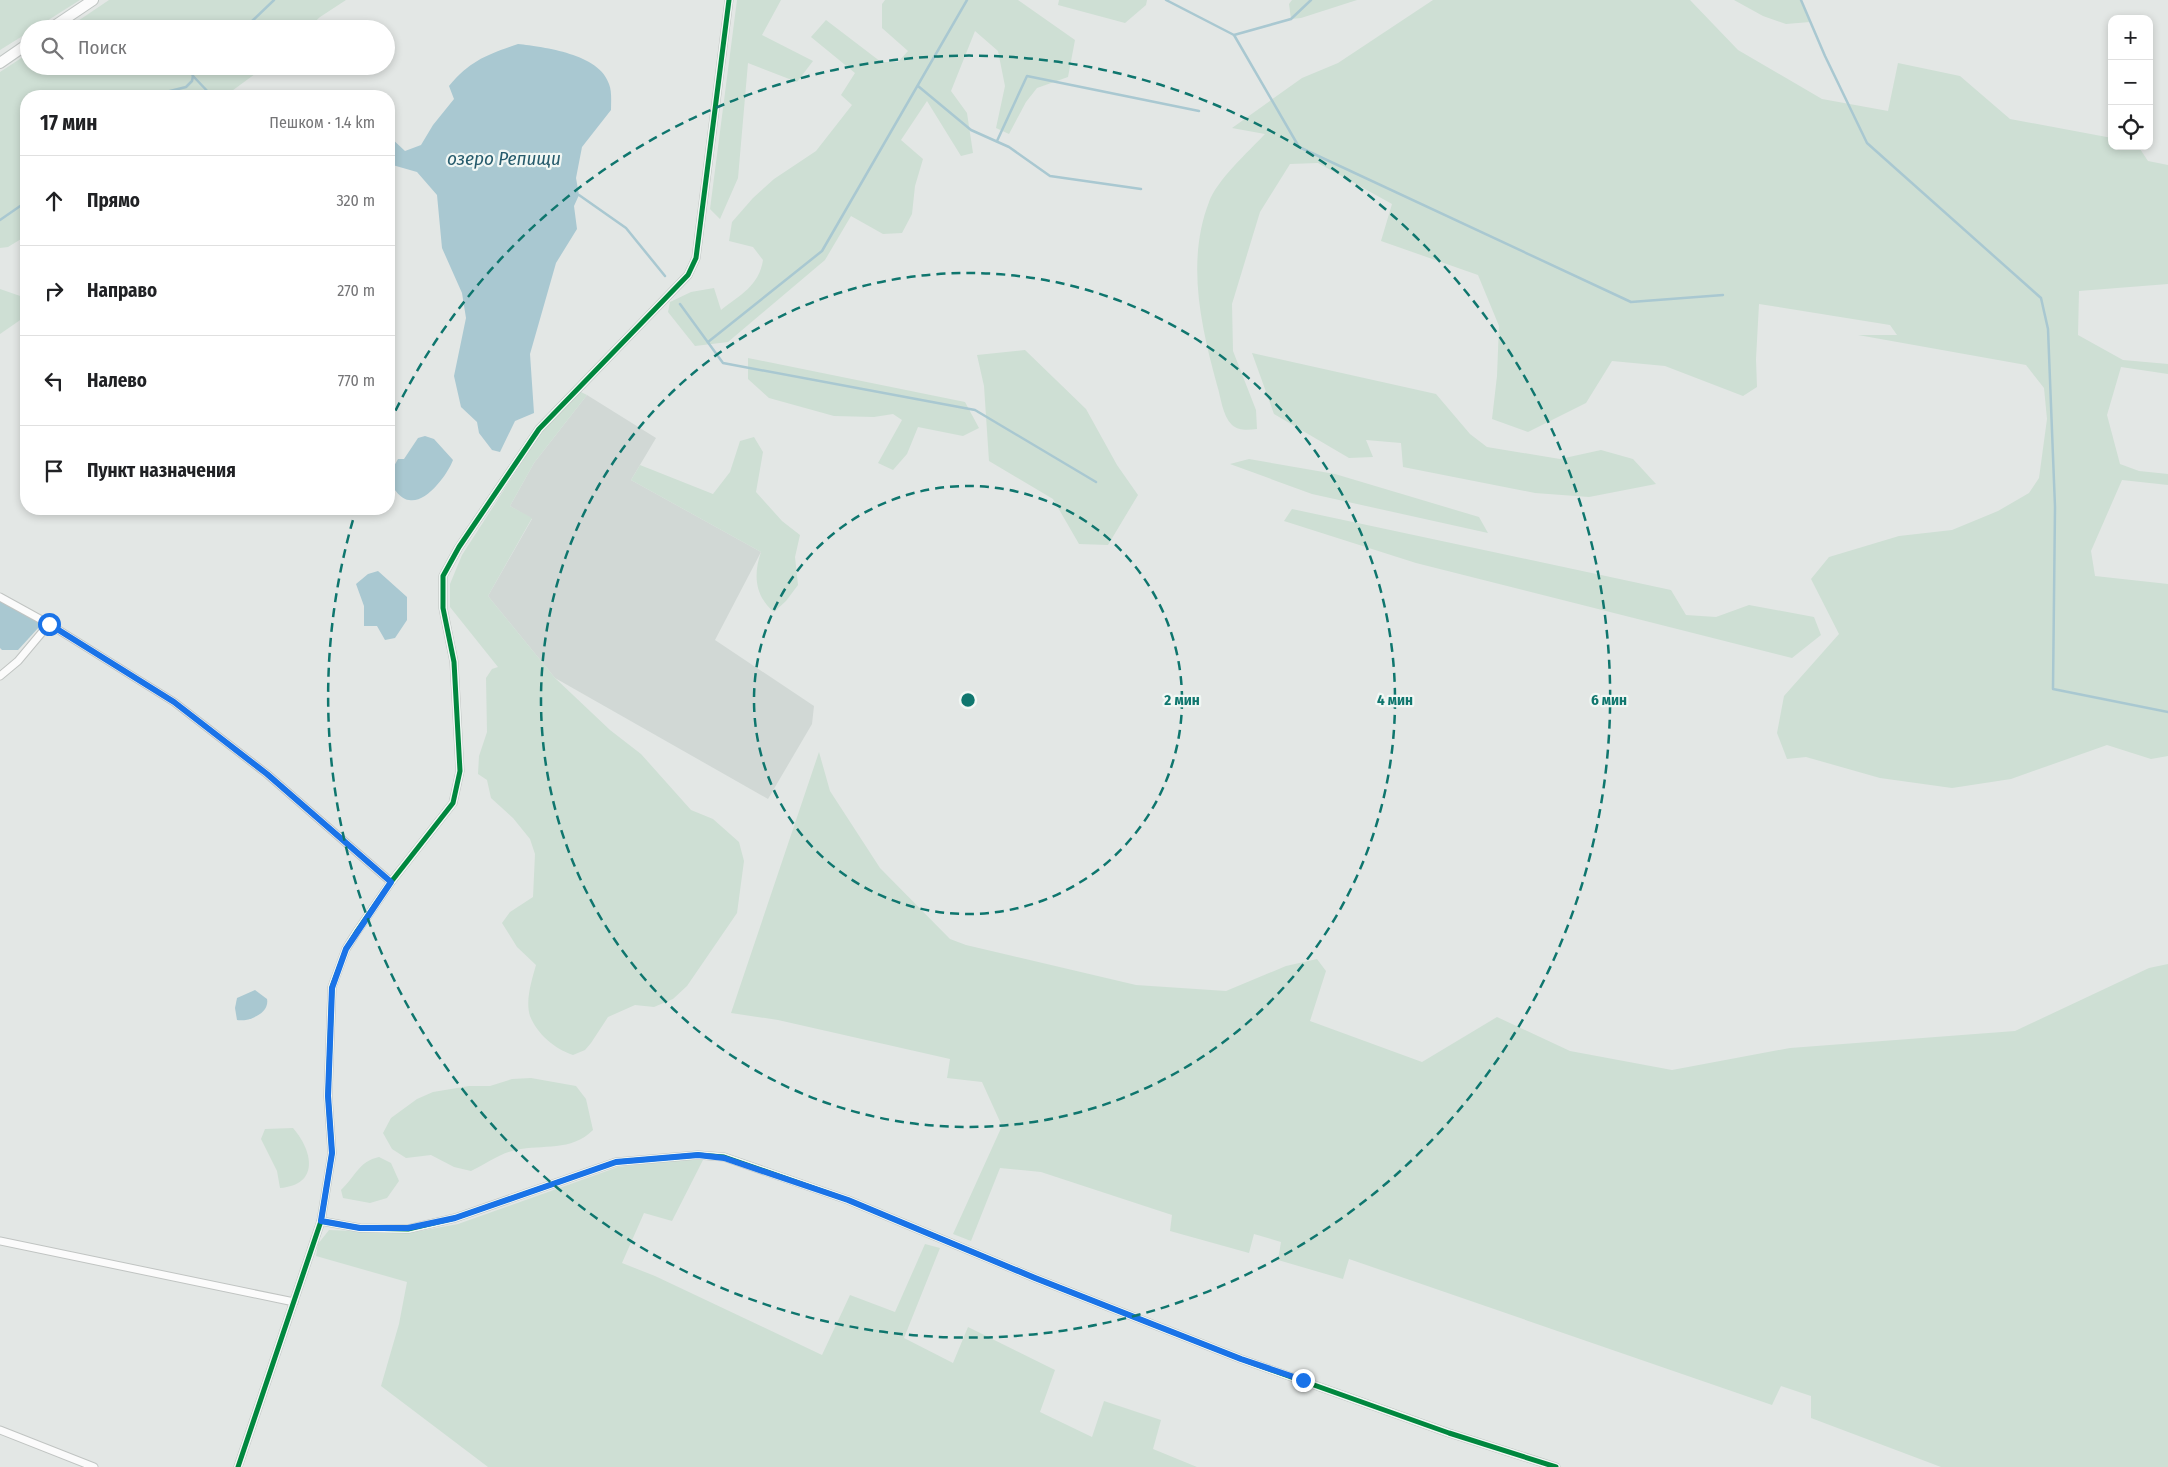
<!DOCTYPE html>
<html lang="ru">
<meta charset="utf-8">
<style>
:root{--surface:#fff;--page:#f2f2f2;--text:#202124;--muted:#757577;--line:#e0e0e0}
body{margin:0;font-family:"Fira Sans Condensed",sans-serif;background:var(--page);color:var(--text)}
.controls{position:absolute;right:15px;top:15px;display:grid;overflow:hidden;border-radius:10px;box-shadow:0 2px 8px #0003}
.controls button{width:45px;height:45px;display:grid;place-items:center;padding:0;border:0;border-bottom:1px solid var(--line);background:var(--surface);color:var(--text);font:25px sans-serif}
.stop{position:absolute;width:15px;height:15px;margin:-11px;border:4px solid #1a73e8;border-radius:50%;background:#fff}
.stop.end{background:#1a73e8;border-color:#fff;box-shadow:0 1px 5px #0008}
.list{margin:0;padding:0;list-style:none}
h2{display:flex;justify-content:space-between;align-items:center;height:65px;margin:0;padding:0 20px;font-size:21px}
h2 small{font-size:16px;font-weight:400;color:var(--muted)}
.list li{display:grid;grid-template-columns:32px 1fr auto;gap:15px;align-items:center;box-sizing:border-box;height:90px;padding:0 20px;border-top:1px solid var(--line)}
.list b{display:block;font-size:19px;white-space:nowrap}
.list em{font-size:16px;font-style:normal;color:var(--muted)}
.icon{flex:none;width:28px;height:28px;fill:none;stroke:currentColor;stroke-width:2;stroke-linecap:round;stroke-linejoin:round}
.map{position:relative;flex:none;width:2168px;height:1467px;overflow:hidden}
.search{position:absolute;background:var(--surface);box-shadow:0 2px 8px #0003;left:20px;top:20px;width:375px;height:55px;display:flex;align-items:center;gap:12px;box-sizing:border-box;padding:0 18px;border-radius:28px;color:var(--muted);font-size:19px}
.panel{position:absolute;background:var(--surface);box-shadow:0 2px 8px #0003;left:20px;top:90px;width:375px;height:425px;border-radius:20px}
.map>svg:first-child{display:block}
.built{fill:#d1d8d5}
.green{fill:#cedfd4}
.water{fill:#a9c8d1}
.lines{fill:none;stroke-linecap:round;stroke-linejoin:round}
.stream{stroke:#a9c8d1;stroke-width:2.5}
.minor-casing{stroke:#c0c4c2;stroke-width:9}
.secondary-casing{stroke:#c0c5c3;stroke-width:12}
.minor{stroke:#fbfbfb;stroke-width:7}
.secondary{stroke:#fbfbfb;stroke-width:10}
.cycleway-casing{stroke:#f1f7f4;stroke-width:8}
.cycleway{stroke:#00873e;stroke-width:5}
.route{stroke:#1a73e8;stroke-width:6}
.ring{fill:none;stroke:#0f766e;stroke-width:2.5;stroke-dasharray:9 6}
.labels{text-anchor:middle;stroke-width:4.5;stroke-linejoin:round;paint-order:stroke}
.water-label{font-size:19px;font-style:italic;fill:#265b6c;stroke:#f1f7f4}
.centre{fill:#0f766e;stroke:#f1f7f4;stroke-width:2.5}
.ring-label{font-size:15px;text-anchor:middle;font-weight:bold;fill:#0f766e;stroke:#f1f7f4;stroke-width:4.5;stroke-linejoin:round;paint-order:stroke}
</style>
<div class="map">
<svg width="2168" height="1467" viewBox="0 0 2168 1467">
<rect width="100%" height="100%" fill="#e3e7e5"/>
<path class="built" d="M587,395L656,438L631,480L761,552L715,640L814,706L812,724L768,799L555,678L488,596L532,519L510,506L534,463Z"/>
<g class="green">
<path d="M0,0H80L34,29H29V32L0,50Z"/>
<path d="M109,0H346L320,17L307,29H66Z"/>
<path d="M737,0H781L762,35L813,61L797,82L748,63L738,178L720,219L710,209Z"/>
<path d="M885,0H1018L1075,40L1068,77L1037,88L1026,102L1009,134L996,128L1005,86L998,51L975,31L951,91L967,113L973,153L961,156L927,101L901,140L923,159L915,186L912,214L902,233L883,234L851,216L825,260L728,342L695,346L668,312L670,302L691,292L714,288L721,310C740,295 759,286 763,260L753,247L729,241L732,222L753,198L774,179L816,151L852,105L841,95L855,73L811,37L826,20L881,62H898L908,51L882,28V4Z"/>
<path d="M1059,0H1147L1146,5L1125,23L1058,5Z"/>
<path d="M1292,0H1357L1301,18L1291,19L1289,4Z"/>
<path d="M1433,0H1690L1738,50L1822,99L1888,111L1898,63L1960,76L2010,119L2112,138V146H2138L2148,161L2168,165V284L2079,291L2078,335L2123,360L2168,364V374L2121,367L2107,415L2120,464L2139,471L2168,474V485L2122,480L2091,551L2095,576L2168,584V756L2151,759L2107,745L2011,779L1952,788L1880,778L1806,757L1787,759L1777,733L1784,696L1839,634L1811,579L1829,557L1899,536L1952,530L1998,511L2029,493L2039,478L2047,419L2044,388L2026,365L1858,335H1897L1890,325L1759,304L1756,359L1757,387L1743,396L1665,366L1612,361L1586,403L1528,432L1492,419L1497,376L1499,326L1478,275L1381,241L1392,204L1318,163L1290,164L1260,212L1232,304L1233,351L1256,410L1257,429C1248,430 1239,431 1232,425C1222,415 1221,397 1217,385C1201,326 1186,262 1209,202C1217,180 1248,152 1265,134L1232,128L1302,78L1338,63Z"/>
<path d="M1734,0H1801L1810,22L1786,24L1763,16Z"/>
<path d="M29,53V66H266L225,96H26V236L8,247L0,248V72Z"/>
<path d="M0,289L26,298V316L0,334Z"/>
<path d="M1025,350L1086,409L1117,465L1138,495L1108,545L1079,544L1053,499L989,461L984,386L977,355Z"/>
<path d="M1252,353L1436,394L1470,434L1487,447L1560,459L1601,450L1633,459L1656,484L1589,497L1535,493L1403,467L1401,443L1366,440L1373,457L1349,458L1274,414Z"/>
<path d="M748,358L965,402L979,428L963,436L918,427L907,454L893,470L878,463L902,420L893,414L874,417L834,416L769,398L748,379Z"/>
<path d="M579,391L587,395L534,463L510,506L532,518L488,596L555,678L610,730L641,754L691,810L713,819L739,842L744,861L737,913L687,986L673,999L654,1007L635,1005L608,1017L591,1043L585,1050L573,1055C555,1049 537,1034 530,1016C525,1001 532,979 536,965L517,947L502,923L510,912L533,897L535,854L530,839L513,818L491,798L487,780L478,774L479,756L487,732L486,678L492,669L498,667L450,607V584L462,555L540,434Z"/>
<path d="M754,437L763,452L756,492L782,521L800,535L795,557L798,585L786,601L774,612C755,596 753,575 761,552L631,480L640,465L713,494L730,472L740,441Z"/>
<path d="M1249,459L1335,474L1479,517L1488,533L1312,494L1230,464Z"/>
<path d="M1292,509L1671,590L1686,615L1716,617L1749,605L1814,617L1821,635L1792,658L1416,563L1284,521Z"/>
<path d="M819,752L830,791L880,868L950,939L966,945L1136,985L1226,991L1286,966L1317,959L1326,971L1310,1021L1422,1062L1497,1017L1570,1051L1672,1070L1790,1048L2015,1031L2149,968L2168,964V1467H1941L1811,1418V1396L1781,1386L1772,1405L1349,1259L1343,1279L1278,1260L1281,1242L1254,1234L1249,1253L1170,1231L1172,1215L1041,1172L1000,1168L971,1241L953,1234L1002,1126L982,1082L947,1078L950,1059L778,1020L731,1013Z"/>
<path d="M531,1078L576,1086L586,1099L593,1130C571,1152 543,1144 516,1150C500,1153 486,1164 471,1171L454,1167L431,1155L406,1158L392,1149L383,1133L391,1118L417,1099L433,1092L469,1086H490L512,1079Z"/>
<path d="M293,1128C313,1151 320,1185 280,1188L277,1171L261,1139L265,1129Z"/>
<path d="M379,1157L391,1163L399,1181L387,1198L370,1203L343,1198L341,1190C355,1177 359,1161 379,1157Z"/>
<path d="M678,1160H703L672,1221L644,1213L622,1263L655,1276L822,1355L850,1295L895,1312L925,1244L940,1248L904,1338L953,1363L968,1327L1055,1370L1040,1412L1092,1437L1104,1401L1161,1420L1153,1449L1197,1467H488L381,1386L399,1324L407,1282L316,1256L318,1244L329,1230L409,1233L458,1224L618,1167Z"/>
</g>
<g class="water">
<path d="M518,44C544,47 600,54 609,84C612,91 611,102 611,110L582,147L576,178L579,195L574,206L577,229L556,263L530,354L534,413L515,421L500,452L492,450L479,433L477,422L461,407L454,376L466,318L462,293L442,248L437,195L417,172L389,164V136L405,151L421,145L433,125L454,99L449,86C471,60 487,55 518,44Z"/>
<path d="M425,436L434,439L453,460C448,474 426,504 409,500C399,499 388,483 390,473C392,469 396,463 398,459H404L418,438Z"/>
<path d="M378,571L407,597V620L395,638L385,640L377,626H364V606L356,584L368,574Z"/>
<path d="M0,599L39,621L40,626L18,650H2L0,648Z"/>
<path d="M255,990L267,999C270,1013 249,1022 237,1020L235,1008L237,998Z"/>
</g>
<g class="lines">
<g class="stream">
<path d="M1166,0L1234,35L1291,19L1311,0"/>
<path d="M1801,0L1825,56L1867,143L2041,298L2048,329L2055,507L2053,689L2168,712"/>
<path d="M239,29L250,23L274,0"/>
<path d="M1234,35L1299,147L1631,302L1723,295"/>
<path d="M188,66L193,76L212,96"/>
<path d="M918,86L971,130L1009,147L1050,176L1141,189"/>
<path d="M150,96L186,87L192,81L193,76"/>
<path d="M997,141L1027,76L1199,111"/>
<path d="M579,195L626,228L665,276"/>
<path d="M0,220L26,202"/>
<path d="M680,304L723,363L975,410L1096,482"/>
<path d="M708,342L822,251L967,0"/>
</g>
<defs>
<g id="minor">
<path d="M0,597L49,624L174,702L267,774L391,882"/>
<path d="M0,676L18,661L49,624"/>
<path d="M321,1221L360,1228L408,1229L455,1218L616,1162L698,1155L724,1157L848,1200L1035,1278L1241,1359L1449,1433L1556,1467"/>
<path d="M0,1241L294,1302"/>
<path d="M0,1430L94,1467"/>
<path d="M238,1467L321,1221L332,1153L328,1096L332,987L346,949L356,933L391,882L453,803L460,771L454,662L443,608V576L459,547L539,429L688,275L696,258L729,0"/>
</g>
<g id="secondary">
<path d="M50,29L93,0"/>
<path d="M0,63L29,43"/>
</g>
</defs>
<use href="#minor" class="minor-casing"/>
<use href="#secondary" class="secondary-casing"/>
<use href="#minor" class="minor"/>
<use href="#secondary" class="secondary"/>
<defs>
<g id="cycleway">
<path d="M321,1221L360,1228L408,1229L455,1218L616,1162L698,1155L724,1157L848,1200L1035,1278L1241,1359L1449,1433L1556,1467"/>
<path d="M238,1467L321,1221L332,1153L328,1096L332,987L346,949L356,933L391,882L453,803L460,771L454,662L443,608V576L459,547L539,429L688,275L696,258L729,0"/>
</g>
</defs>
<use href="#cycleway" class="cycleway-casing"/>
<use href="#cycleway" class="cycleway"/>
</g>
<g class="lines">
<path class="route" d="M49,624L174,702L267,774L391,882L346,949L332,988L328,1096L332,1153L321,1221L360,1228H408L455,1218L616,1162L698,1155L724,1158L848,1200L1035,1278L1241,1359L1303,1380"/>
</g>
<g class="ring">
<circle cx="968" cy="700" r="214"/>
<circle cx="968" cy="700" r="427"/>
<path d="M389 424A641 641 0 1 1 355 513"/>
</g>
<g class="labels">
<g class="water-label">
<text x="504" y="165">озеро Репищи</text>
</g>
</g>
<circle cx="968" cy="700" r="8" class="centre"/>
<g class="ring-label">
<text x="1182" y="705">2 мин</text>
<text x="1395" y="705">4 мин</text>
<text x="1609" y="705">6 мин</text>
</g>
</svg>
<div class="controls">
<button>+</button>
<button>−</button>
<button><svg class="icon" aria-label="locate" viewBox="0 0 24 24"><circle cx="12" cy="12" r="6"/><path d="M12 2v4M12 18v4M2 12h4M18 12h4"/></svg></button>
</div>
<div class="stop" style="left:49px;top:624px"></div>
<div class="stop end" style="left:1303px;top:1380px"></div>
<div class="search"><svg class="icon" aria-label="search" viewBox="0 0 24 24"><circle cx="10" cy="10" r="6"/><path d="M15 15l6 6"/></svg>Поиск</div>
<section class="panel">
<h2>17 мин<small>Пешком · 1.4 km</small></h2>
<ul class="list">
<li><svg class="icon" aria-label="ahead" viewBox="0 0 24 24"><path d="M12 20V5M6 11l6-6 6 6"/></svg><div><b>Прямо</b></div><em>320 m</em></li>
<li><svg class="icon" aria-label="right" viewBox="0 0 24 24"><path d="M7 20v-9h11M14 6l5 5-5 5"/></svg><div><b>Направо</b></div><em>270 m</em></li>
<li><svg class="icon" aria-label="left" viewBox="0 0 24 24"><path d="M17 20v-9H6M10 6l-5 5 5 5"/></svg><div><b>Налево</b></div><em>770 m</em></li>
<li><svg class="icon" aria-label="arrive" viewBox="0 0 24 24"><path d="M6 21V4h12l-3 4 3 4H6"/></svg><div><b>Пункт назначения</b></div></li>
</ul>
</section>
</div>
